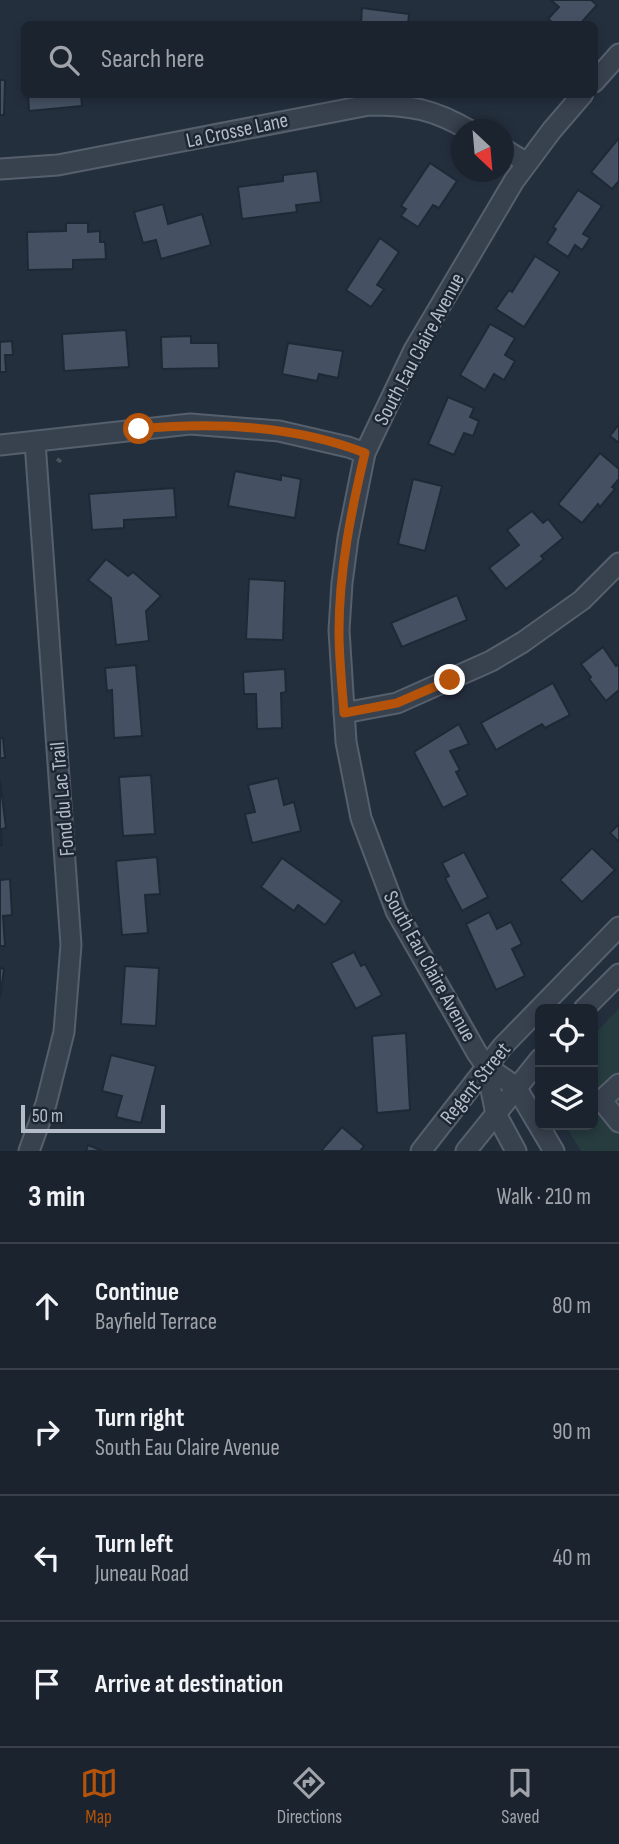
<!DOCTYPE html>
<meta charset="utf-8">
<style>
:root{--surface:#1b232e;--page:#242b36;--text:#f1f3f6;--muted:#a0a4aa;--line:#39404a;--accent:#b45309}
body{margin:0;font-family:"Sofia Sans Condensed",sans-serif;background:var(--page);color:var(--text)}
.controls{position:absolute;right:21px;bottom:21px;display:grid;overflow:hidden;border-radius:10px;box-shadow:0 4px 10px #0003}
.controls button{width:63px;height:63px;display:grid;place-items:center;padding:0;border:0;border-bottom:2px solid var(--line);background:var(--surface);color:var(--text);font:35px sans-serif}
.compass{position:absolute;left:451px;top:119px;width:63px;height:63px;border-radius:50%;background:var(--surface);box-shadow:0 4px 10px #0003;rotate:154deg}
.scale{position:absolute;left:21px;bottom:18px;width:144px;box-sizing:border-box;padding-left:7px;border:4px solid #b4bcc9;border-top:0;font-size:19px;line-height:24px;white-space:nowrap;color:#b4bcc9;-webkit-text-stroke:5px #1d2633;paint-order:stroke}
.stop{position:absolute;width:21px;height:21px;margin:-16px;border:5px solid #b45309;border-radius:50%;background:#fff}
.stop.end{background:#b45309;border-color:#fff;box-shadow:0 2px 7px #0008}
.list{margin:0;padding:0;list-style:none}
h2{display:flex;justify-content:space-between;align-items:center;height:91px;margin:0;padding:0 28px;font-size:30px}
h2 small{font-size:23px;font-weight:400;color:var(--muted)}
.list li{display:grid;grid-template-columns:46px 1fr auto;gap:21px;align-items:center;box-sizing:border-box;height:126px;padding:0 28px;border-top:2px solid var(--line)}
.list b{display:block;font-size:26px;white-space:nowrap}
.list p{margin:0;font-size:23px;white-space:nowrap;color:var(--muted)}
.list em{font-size:23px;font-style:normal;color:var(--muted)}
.icon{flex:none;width:38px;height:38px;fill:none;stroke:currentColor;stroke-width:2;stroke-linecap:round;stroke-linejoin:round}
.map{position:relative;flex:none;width:619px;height:1151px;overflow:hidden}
.search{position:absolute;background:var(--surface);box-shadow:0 4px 10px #0003;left:21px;right:21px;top:21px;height:77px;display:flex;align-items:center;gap:18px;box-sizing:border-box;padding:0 24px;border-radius:10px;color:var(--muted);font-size:26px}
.sheet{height:595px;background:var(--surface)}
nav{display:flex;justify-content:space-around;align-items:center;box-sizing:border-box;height:98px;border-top:2px solid var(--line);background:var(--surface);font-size:19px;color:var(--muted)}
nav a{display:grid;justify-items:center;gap:4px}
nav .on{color:var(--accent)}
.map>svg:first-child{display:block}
.green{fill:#263c3f}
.building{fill:#455162;stroke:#1f2835;stroke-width:2}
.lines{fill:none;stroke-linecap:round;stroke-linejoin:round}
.minor-casing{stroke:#565f6c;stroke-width:23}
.path{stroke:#44595c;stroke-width:3.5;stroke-dasharray:5 5;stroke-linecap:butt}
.minor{stroke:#38414e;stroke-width:19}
.route{stroke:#b45309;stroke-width:9}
.labels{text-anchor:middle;stroke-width:5;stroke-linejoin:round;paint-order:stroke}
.street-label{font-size:21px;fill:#b4bcc9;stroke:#1d2633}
</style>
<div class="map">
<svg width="619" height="1151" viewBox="0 0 619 1151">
<rect width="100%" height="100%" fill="#242f3e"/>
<path class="green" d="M619,1008V1151H581L565,1125H593V1036Z"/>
<g class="building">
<path d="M551,0H591L597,5L580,24H555L548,19L559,7Z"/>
<path d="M362,8L409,14L408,24H361Z"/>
<path d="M0,80H5L4,115H0Z"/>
<path d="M28,94H81L82,106L29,111Z"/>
<path d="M619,138V181L612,189L591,172Z"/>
<path d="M430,163L457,181L439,208L433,205L418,227L401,216L406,209L401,206Z"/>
<path d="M317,171L321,202L296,205L297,212L242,219L238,187L283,181V175Z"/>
<path d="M578,190L602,206L583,234L590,238L582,250L575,245L568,257L547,243L556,229L553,227Z"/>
<path d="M163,204L168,224L202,214L211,245L161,259L156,240L143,243L134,212Z"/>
<path d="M66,223H88V232L100,231V242H105L106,259L73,260V269L28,270L27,232L66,231Z"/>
<path d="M380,238L399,252L377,285L384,289L371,307L346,290Z"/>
<path d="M535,256L560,272L524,327L496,309L509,290L512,292Z"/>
<path d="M490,324L515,338L505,355L515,361L504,380L494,374L485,390L460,375Z"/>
<path d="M126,330L129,367L64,371L62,334Z"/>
<path d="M191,336V343H218L219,368L162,369L161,337Z"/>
<path d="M12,341L13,355H5L6,372H0V342Z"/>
<path d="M288,343L343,351L338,378L319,374L317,381L282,374Z"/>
<path d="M448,397L474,408L470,417L479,421L473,436L464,433L454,455L428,444Z"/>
<path d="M619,424V443L610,436Z"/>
<path d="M600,453L619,469V479L612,487L615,489L600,507L598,504L582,523L558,504Z"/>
<path d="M235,471L281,480V475L301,479L295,518L228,506Z"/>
<path d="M413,479L442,486L425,551L398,544Z"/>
<path d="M174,488L176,517L124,520V528L92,530L89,494Z"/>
<path d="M532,511L543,523L548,519L563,538L541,556L544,559L506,589L489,568L519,545L507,530Z"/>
<path d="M106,559L128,576L133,572L161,596L146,611L149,641L116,645L111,598L88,580Z"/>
<path d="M249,579L285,581L283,640L246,639Z"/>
<path d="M457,595L467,620L402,647L391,623Z"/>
<path d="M603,647L616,666L619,664V690L606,701L589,679L591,677L581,664Z"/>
<path d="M136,665L142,736L114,738L112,690L107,691L105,668Z"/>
<path d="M285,669L286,692L281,693L282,728L257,729L256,694H244L243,672Z"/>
<path d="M553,683L570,715L545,728L542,724L496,750L481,723Z"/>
<path d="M459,724L469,744L450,751L460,770L456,772L468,795L443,808L414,752Z"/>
<path d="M0,738H3L5,758H0Z"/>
<path d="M151,775L155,834L123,836L119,777Z"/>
<path d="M278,778L284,805L294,802L301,831L252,843L245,814L255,812L248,785Z"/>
<path d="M0,780L6,828L1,829L2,846H0Z"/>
<path d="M619,824V842L610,833Z"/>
<path d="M592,848L615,870L582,902L560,880Z"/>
<path d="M464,852L488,897L462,911L445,878L449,876L442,863Z"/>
<path d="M157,857L160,894L145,895L148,933L122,935L116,861Z"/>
<path d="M282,858L342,901L325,925L298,905L294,911L261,887Z"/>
<path d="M10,879L12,915L3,916L5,946H0V880Z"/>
<path d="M489,912L497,929L511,922L522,944L512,949L525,976L496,990L466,924Z"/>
<path d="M354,952L361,966L365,964L382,995L356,1009L331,963Z"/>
<path d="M125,966L159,968L156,1026L121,1024Z"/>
<path d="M0,968L4,969L0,998Z"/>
<path d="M406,1033L410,1110L377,1113L372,1036Z"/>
<path d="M111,1055L156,1066L141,1123L116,1117L122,1096L102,1091Z"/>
<path d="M342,1127L364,1146L360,1151H321Z"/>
<path d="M88,1145L103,1151H86Z"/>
</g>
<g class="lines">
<defs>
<g id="minor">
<path d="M594,82L619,54"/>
<path d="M504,149L527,163"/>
<path d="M0,169L58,165L369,105C410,105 433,109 469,130"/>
<path d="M0,445L190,424L279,431L348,447L365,453"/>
<path d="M344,713L397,703L491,661L523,642L582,600L619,563"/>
<path d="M584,1009L619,974"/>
<path d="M486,1066L496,1114L516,1151"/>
<path d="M619,1084L604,1098L603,1102L619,1122"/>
<path d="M29,1151L46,1104L64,1032L71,945L35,442"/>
<path d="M421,1151L502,1047L619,927"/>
<path d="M466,1151L540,1059"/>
<path d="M554,1151L516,1087L486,1066L477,1053L396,911L361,818L346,742L339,630L342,583L348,538L365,453L414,350L514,181L552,130L583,94"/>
</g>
</defs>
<use href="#minor" class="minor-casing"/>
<path class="path" d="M57,459L64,464"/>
<use href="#minor" class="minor"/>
</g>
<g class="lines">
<path class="route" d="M139,429C214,422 294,425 365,453C351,511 339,572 339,631C339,659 342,686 344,713L397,703L450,680"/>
</g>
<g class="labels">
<g class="street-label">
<text transform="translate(237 130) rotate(-12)" y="7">La Crosse Lane</text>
<text transform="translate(419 349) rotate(-62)" y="7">South Eau Claire Avenue</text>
<text transform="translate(62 799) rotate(-95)" y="7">Fond du Lac Trail</text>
<text transform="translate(430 966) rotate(61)" y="7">South Eau Claire Avenue</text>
<text transform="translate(475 1083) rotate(-51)" y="7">Regent Street</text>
</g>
</g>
</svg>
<div class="controls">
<button><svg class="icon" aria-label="locate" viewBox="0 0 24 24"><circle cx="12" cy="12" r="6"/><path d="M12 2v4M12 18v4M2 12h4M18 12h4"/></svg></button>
<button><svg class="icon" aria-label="layers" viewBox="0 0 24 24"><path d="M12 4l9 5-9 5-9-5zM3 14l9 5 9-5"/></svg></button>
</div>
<svg class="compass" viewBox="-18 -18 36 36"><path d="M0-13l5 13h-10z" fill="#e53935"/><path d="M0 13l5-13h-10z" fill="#a0a4aa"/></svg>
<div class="scale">50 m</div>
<div class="stop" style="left:139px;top:429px"></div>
<div class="stop end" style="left:450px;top:680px"></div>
<div class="search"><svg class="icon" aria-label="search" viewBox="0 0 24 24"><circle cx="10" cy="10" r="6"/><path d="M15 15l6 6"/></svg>Search here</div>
</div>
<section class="sheet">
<h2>3 min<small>Walk · 210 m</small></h2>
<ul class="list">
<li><svg class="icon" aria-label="ahead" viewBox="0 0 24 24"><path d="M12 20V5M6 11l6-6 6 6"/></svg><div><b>Continue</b><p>Bayfield Terrace</p></div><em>80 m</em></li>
<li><svg class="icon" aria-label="right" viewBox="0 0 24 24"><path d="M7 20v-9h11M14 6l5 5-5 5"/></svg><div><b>Turn right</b><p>South Eau Claire Avenue</p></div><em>90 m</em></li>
<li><svg class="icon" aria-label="left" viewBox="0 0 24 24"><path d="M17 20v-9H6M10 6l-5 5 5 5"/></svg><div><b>Turn left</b><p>Juneau Road</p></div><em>40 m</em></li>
<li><svg class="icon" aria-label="arrive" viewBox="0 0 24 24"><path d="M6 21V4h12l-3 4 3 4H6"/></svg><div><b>Arrive at destination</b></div></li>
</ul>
</section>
<nav>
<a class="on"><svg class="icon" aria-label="map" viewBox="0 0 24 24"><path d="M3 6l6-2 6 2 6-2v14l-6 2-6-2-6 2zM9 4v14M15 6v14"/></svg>Map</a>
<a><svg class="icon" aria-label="directions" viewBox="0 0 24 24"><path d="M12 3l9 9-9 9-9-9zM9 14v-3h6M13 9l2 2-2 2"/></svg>Directions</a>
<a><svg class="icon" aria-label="saved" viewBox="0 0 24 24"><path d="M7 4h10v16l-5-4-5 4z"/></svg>Saved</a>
</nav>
